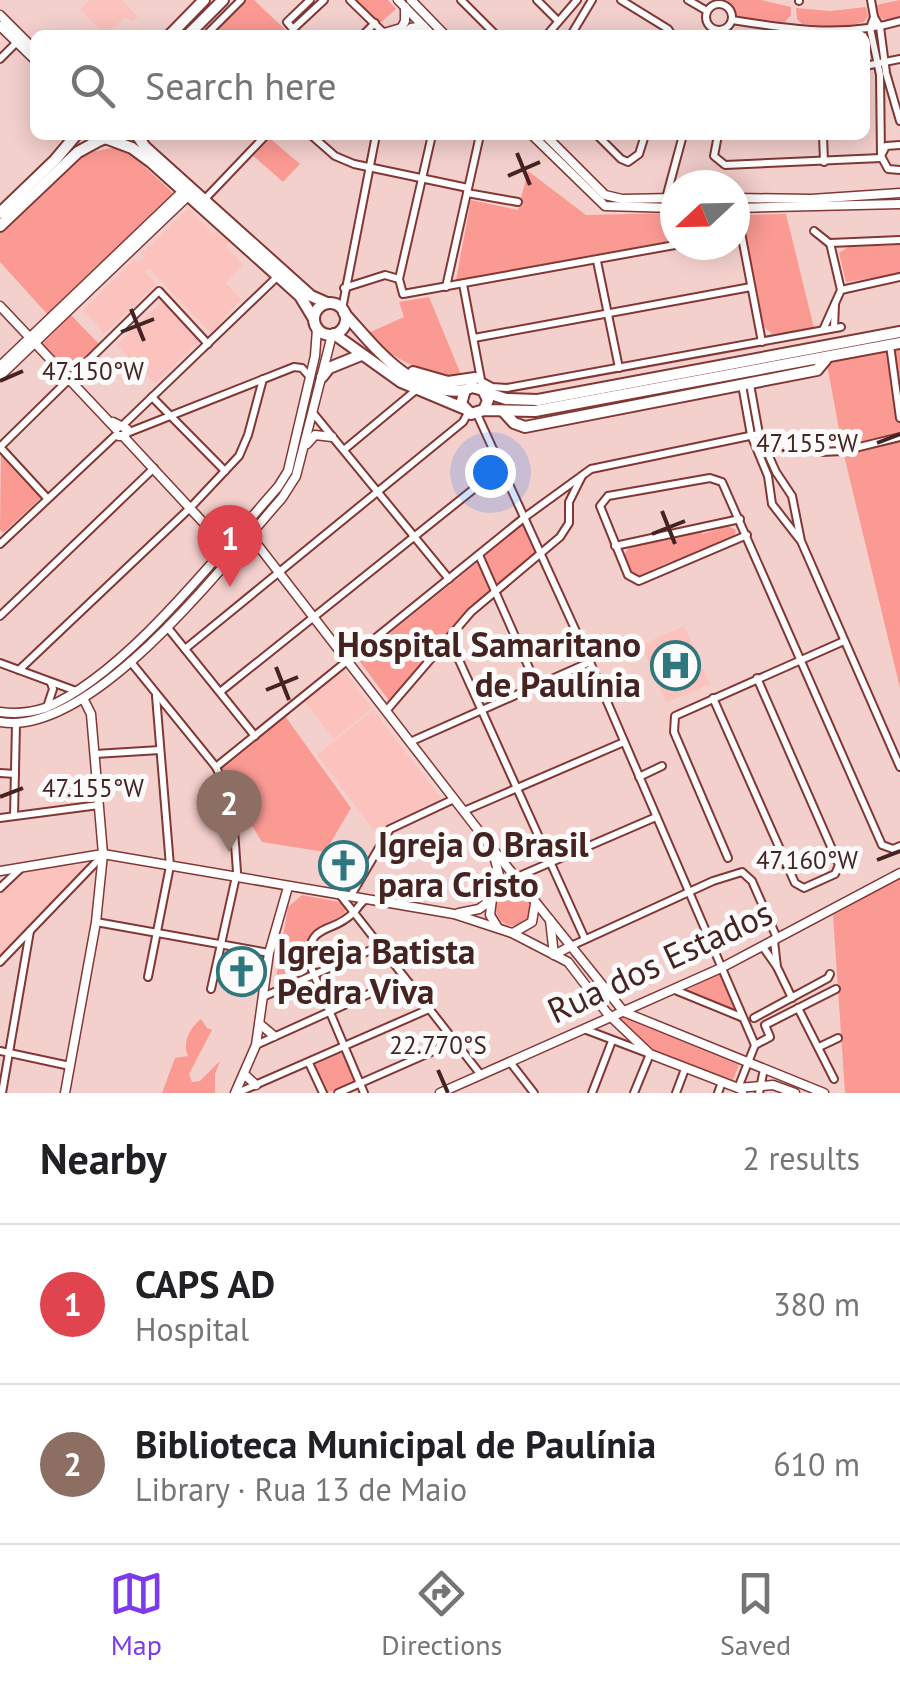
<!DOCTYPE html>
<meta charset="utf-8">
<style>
:root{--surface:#fff;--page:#f6f6f6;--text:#202124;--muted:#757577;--line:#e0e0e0;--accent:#7c3aed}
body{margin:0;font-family:"PT Sans",sans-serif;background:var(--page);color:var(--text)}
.compass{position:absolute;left:660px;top:170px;width:90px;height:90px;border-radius:50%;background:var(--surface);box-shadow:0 5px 25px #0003;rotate:248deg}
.you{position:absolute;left:490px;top:472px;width:35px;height:35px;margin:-25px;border:8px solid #fff;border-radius:50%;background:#1a73e8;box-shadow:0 0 0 15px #1a73e833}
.badge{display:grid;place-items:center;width:65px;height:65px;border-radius:50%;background:var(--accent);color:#fff;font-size:32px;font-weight:700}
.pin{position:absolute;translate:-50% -82px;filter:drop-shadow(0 2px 5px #0008)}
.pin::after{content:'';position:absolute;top:52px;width:35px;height:30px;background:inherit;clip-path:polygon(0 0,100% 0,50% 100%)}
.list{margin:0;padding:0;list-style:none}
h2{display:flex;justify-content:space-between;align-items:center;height:130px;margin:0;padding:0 40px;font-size:42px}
h2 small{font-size:32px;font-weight:400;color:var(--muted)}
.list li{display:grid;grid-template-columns:65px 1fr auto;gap:30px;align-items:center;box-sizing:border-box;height:160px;padding:0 40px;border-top:2px solid var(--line)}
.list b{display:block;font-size:38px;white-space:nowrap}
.list p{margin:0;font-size:32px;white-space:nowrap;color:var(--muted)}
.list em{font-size:32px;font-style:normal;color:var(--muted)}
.icon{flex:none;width:55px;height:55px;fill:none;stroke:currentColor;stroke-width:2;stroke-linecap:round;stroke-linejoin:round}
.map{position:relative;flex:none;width:900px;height:1093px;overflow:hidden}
.search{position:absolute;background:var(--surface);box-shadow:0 5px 25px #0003;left:30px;right:30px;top:30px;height:110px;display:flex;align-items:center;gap:25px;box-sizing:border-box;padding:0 35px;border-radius:15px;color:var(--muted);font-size:38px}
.sheet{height:450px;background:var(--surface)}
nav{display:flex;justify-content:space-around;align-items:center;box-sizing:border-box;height:140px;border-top:2px solid var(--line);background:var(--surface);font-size:28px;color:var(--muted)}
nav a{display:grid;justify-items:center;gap:5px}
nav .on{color:var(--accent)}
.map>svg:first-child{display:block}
.built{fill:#fcc2bd}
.green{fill:#fb9a93}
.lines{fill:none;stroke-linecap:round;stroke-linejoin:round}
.street-casing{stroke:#813835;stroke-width:10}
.secondary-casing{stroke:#813835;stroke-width:11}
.primary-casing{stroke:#813835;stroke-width:14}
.street{stroke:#fff;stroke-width:6}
.secondary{stroke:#fff;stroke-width:8}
.primary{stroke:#fff;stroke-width:10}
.ticks{fill:none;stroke:#442321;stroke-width:4}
.labels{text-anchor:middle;stroke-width:10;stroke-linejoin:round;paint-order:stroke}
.poi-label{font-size:35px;font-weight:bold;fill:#442321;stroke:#fbfbfb;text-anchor:start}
.street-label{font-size:35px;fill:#442321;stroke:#fbfbfb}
.ticks-label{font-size:25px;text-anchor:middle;fill:#442321;stroke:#fbfbfb;stroke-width:10;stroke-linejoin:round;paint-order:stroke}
</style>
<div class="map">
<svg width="900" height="1093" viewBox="0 0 900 1093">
<rect width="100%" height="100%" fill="#f4d0cd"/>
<g class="built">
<path d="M90,0H122L138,17L132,21L125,17L105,35L80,9Z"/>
<path d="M189,208L213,234L217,230L229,242L226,246L243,265L226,283L241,299L211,333L149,268L145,272L156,284L104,334L84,310L134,260L138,263L145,257L141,254Z"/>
<path d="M162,302L202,338L155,384L117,345Z"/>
<path d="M684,626L710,684L666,703L641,645Z"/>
<path d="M343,669L372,708L334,739L304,701Z"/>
<path d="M373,710L441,798L388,823L378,836L317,755Z"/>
<path d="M92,863L0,956V894L25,871Z"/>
</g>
<g class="green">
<path d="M242,0H254L291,35H211L212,30Z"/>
<path d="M355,0H388L396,9L379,24Z"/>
<path d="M727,0H761L791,7V15L785,22L755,24L732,20L730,11L725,5Z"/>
<path d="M900,0V16L889,20L874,17L872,6Z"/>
<path d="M866,7L868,16L864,22L841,27L802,24L797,19L796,8L830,11Z"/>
<path d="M266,135L300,164L283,182L250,153Z"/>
<path d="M122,146L173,193L48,315L0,262V233L82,154Z"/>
<path d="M528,171L586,215L675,213V240L456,280L471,200L518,210Z"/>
<path d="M786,214L814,328L772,334L764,327L742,215Z"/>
<path d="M900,245V274L846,282L839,253L848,247Z"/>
<path d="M429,297L462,377L459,379C421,371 395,361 366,334L404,317L399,302Z"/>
<path d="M71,315L100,345L71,373L42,344Z"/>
<path d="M900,343V688L843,451L826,359Z"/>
<path d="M1,453L43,496L3,533L0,530Z"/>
<path d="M524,520L538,552L495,587L482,555Z"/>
<path d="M728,526L736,530L734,536L674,564L672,561L652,570V573L642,577L632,574L624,555L630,545L701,531L702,534Z"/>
<path d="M479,561L491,588L390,702L358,659Z"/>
<path d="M285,716L351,808L325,852L262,842L253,827H238L237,800L220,768Z"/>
<path d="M900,878V1093H845L833,915Z"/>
<circle cx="513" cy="909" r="17"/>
<path d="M302,895L340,902L345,908V913L317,930L306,944L310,974L274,990L288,907Z"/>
<path d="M719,973L736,1010L687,990Z"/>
<path d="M623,1017L739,1065L733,1080L652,1052L618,1018Z"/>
<path d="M201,1019L207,1028L212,1030L189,1074L192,1082L200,1081L220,1061L215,1074V1093H162L175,1058L188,1056C182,1042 190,1028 201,1019Z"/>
<path d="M344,1052L356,1081L327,1093L314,1065Z"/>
</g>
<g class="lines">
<defs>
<g id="street">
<path d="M310,0L287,22L293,29L324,0"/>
<path d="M350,0L385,34"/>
<path d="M461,0L496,35"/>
<path d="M537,0L558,21"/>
<path d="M621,0L668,29L672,35"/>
<path d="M688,0L707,11"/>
<path d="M871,0L874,17L880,27L886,73L900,121"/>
<path d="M799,1V0"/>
<circle cx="719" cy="17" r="13"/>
<path d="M874,17L870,28L880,75L881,156"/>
<path d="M732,20C788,29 844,38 900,21"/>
<path d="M206,35L241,0"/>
<path d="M363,35L375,23"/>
<path d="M547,35L577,0"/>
<path d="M571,35L592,0"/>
<path d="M0,59L17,42"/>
<path d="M865,66L900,59"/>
<path d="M311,135L335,156L354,164L468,188"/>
<path d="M432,135L399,279L403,294L675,245"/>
<path d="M597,135L621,159L628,162L639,154L645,135"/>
<path d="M718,135L714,156L725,165L881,158"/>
<path d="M823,135L824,162"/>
<path d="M900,145L886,146L881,156L888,169L900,170"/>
<path d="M467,193L518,202"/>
<path d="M666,198L683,135"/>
<path d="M204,200L266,135"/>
<path d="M739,222L762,342"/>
<path d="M814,231L829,243"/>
<path d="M597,261L619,368"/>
<path d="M463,284L482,385"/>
<path d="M446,287L480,135"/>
<path d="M344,288L385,275L399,279"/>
<path d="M841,290L900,277"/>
<path d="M342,309L376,135"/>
<path d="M834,328L835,304"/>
<path d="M823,330L841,290L830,243L900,240"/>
<path d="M474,338L751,287"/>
<path d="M890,345L900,418"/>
<path d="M475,378L492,387L507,388L841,327"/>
<path d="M750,384L759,434L776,472L792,496L801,541L900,767"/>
<path d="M742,385L751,435L768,476L772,504L800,540"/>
<path d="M152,397L225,471"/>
<path d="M313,413L449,579"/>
<path d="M477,414L590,662L755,1045L738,1088L743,1093"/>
<path d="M123,425L277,277"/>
<path d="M127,433L294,367L302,368L309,376"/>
<path d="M0,447L159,291L208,344"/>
<path d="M0,447L47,498"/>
<path d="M345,449L416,390"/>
<path d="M747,535L639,581L628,575L600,506L608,496L710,478L722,482L882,845L893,849L900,846"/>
<path d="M0,544L117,434"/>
<path d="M615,546L740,519"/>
<path d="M479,555L537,686"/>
<path d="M0,616L154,468"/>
<path d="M168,628L255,736"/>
<path d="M449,638L585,939"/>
<path d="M185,649L463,422L468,413"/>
<path d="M130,661L216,767L232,802L237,872L211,989"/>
<path d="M0,663L76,691"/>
<path d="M19,670L191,507L239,456L248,435L263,379"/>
<path d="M220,692L500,468"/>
<path d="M713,698L795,883L804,888L835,874L839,865L757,678"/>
<path d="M47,707L53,689L51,683"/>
<path d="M386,711L471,612L560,537L569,523V502L582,476"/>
<path d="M410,742L590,662"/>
<path d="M95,754L160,750"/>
<path d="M216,767L525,517L591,469L759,434L821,452L843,451L900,437"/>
<path d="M0,773L15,774"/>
<path d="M639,777L662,766"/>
<path d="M464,811L624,742"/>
<path d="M14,816L16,724"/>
<path d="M0,818L99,805"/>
<path d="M728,858L674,732L675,716L844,641"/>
<path d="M0,888L20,869"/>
<path d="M505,888L517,877L656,817"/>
<path d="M341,896L481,1075"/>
<path d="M350,897L390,829L454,799"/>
<path d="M96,922L269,953"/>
<path d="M774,941L777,967"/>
<path d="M571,946L713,881L742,872L752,881L777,938"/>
<path d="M763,947L777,967L792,998"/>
<path d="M0,962L103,855"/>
<path d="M148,977L170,866L156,696"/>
<path d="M675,990L741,1017"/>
<path d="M265,996L380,946"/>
<path d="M798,1008L834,1079"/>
<path d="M754,1018L828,978L830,974"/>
<path d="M584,1029L650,1054L634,1093"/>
<path d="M256,1045L404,978"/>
<path d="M755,1045L770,1037L765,1025L836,989"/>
<path d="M819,1047L838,1038"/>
<path d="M0,1051L70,1066"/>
<path d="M510,1062L534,1093"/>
<path d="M309,1063L323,1093"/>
<path d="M2,1093L30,931"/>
<path d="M237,1093L429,1009"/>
<path d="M338,1093L454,1042"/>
<path d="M364,1093L310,965C305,921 333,935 354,912C358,908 360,903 365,900"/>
<path d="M592,1093L612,1041"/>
<path d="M676,1093L685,1069"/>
<path d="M718,1093L722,1082"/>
<path d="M759,1093L764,1069"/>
</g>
<g id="secondary">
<path d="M398,0L432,35"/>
<path d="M411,0L445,35"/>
<path d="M0,15L35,50"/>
<path d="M0,26L35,60"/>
<path d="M384,33L401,28"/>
<path d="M398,35L405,21V7"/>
<path d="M404,35L411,28L423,26"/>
<path d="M532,135L605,206L675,208"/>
<path d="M545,135L605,195L622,199L675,198"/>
<path d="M735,198L811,199L900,193"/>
<path d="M735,208L900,204"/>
<path d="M0,306L116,429"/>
<path d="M0,366L183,191"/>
<path d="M0,376L188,196"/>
<path d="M113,422L127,429L125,436H119"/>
<path d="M123,436L226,547"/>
<path d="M307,444L315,435L332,437"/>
<path d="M238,532L243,529L250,535L492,848L624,1012L824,1093"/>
<path d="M0,712C16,714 30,713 45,708C125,676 220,552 278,487L288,471L315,356L317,329"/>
<path d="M0,722C93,738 225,562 282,498L296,476L332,335"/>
<path d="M493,852L499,875L497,892"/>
<path d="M0,871L103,854L454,914L512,933L568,962L607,1013L650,1054L738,1088L773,1085L795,1093"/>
<path d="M459,913L479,909L491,900"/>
<path d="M550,920L554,955L571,946"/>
<path d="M498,928L490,915L492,899C501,887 512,884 525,891"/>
<path d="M513,933L532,922L535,904"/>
<path d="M261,1025L274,1036"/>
<path d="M244,1074L256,1085"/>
<path d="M65,1093L96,922L103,854L91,714L83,698"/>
<path d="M235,1093L256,1045L269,953L288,887"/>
<path d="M440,1093L721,968L900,873"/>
</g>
<g id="primary">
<path d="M170,35L204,0"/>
<path d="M188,35L223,0"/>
<path d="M89,135L100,140L118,135"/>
<path d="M137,135L145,147L311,296L327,303"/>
<path d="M108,139L132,148L151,162L300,296L314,319"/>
<path d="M0,213L55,160L76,135"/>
<path d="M0,226L78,152L100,140"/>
<circle cx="330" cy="319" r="16"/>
<path d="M344,313C376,348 411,397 465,390"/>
<path d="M334,334L401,382L463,408"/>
<path d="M413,372L448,382L475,378"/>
<path d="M322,377L329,368L361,355"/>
<path d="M485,392L506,399L538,400L900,332"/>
<path d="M484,410L488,400L483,390L472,387L465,390L461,404L471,414L484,410L535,411L900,343"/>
<path d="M504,412L514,423L525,427L817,370L826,359"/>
</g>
</defs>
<use href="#street" class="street-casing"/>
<use href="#secondary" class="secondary-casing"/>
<use href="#primary" class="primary-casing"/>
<use href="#street" class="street"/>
<use href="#secondary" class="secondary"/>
<use href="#primary" class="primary"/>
</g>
<path class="ticks" d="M517,153L530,185M508,176L540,162M131,309L144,341M121,332L154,319M0,381L23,371M877,443L900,434M662,511L675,544M652,534L685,521M276,667L289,700M266,690L298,677M0,797L23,788M877,860L900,851M438,1070L448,1093"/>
<defs>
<symbol id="hospital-ring" viewBox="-11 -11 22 22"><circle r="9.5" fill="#fbfbfb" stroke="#2e777f" stroke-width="1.5"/><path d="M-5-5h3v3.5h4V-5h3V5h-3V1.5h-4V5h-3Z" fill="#2e777f"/></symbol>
<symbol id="church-ring" viewBox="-11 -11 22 22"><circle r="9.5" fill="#fbfbfb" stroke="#2e777f" stroke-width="1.5"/><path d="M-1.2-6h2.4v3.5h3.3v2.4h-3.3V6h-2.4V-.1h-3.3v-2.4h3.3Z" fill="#2e777f"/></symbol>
</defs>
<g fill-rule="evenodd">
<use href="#hospital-ring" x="648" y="638" width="55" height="55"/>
<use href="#church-ring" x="316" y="838" width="55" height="55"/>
<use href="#church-ring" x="214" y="944" width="55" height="55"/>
</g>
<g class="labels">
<g class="poi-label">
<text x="641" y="657" text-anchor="end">Hospital Samaritano<tspan x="641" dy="40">de Paulínia</tspan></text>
<text x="378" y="857">Igreja O Brasil<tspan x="378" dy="40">para Cristo</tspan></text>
<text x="277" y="964">Igreja Batista<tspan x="277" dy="40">Pedra Viva</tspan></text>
</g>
<g class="street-label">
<text transform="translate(660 962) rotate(-25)" y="12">Rua dos Estados</text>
</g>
</g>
<g class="ticks-label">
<text x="93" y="380">47.150°W</text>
<text x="807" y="452">47.155°W</text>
<text x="93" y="797">47.155°W</text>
<text x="807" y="869">47.160°W</text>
<text x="438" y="1054">22.770°S</text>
</g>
</svg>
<svg class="compass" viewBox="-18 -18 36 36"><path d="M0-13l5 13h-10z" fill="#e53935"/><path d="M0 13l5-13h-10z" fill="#757577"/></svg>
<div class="you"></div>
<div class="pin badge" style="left:230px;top:587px;background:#e0444e">1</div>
<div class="pin badge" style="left:229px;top:852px;background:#8d6e63">2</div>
<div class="search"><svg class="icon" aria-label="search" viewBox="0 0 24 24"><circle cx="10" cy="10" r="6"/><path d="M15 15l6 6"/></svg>Search here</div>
</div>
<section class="sheet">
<h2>Nearby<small>2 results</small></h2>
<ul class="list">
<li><span class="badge" style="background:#e0444e">1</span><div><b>CAPS AD</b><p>Hospital</p></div><em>380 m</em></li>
<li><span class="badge" style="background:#8d6e63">2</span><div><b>Biblioteca Municipal de Paulínia</b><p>Library · Rua 13 de Maio</p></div><em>610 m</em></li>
</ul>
</section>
<nav>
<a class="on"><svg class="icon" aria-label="map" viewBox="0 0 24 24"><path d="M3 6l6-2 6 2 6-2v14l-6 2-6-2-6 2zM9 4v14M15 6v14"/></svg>Map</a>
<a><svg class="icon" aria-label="directions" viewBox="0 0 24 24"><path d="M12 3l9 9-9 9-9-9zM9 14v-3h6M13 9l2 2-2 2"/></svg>Directions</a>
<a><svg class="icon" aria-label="saved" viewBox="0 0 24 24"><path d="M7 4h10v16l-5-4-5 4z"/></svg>Saved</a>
</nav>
